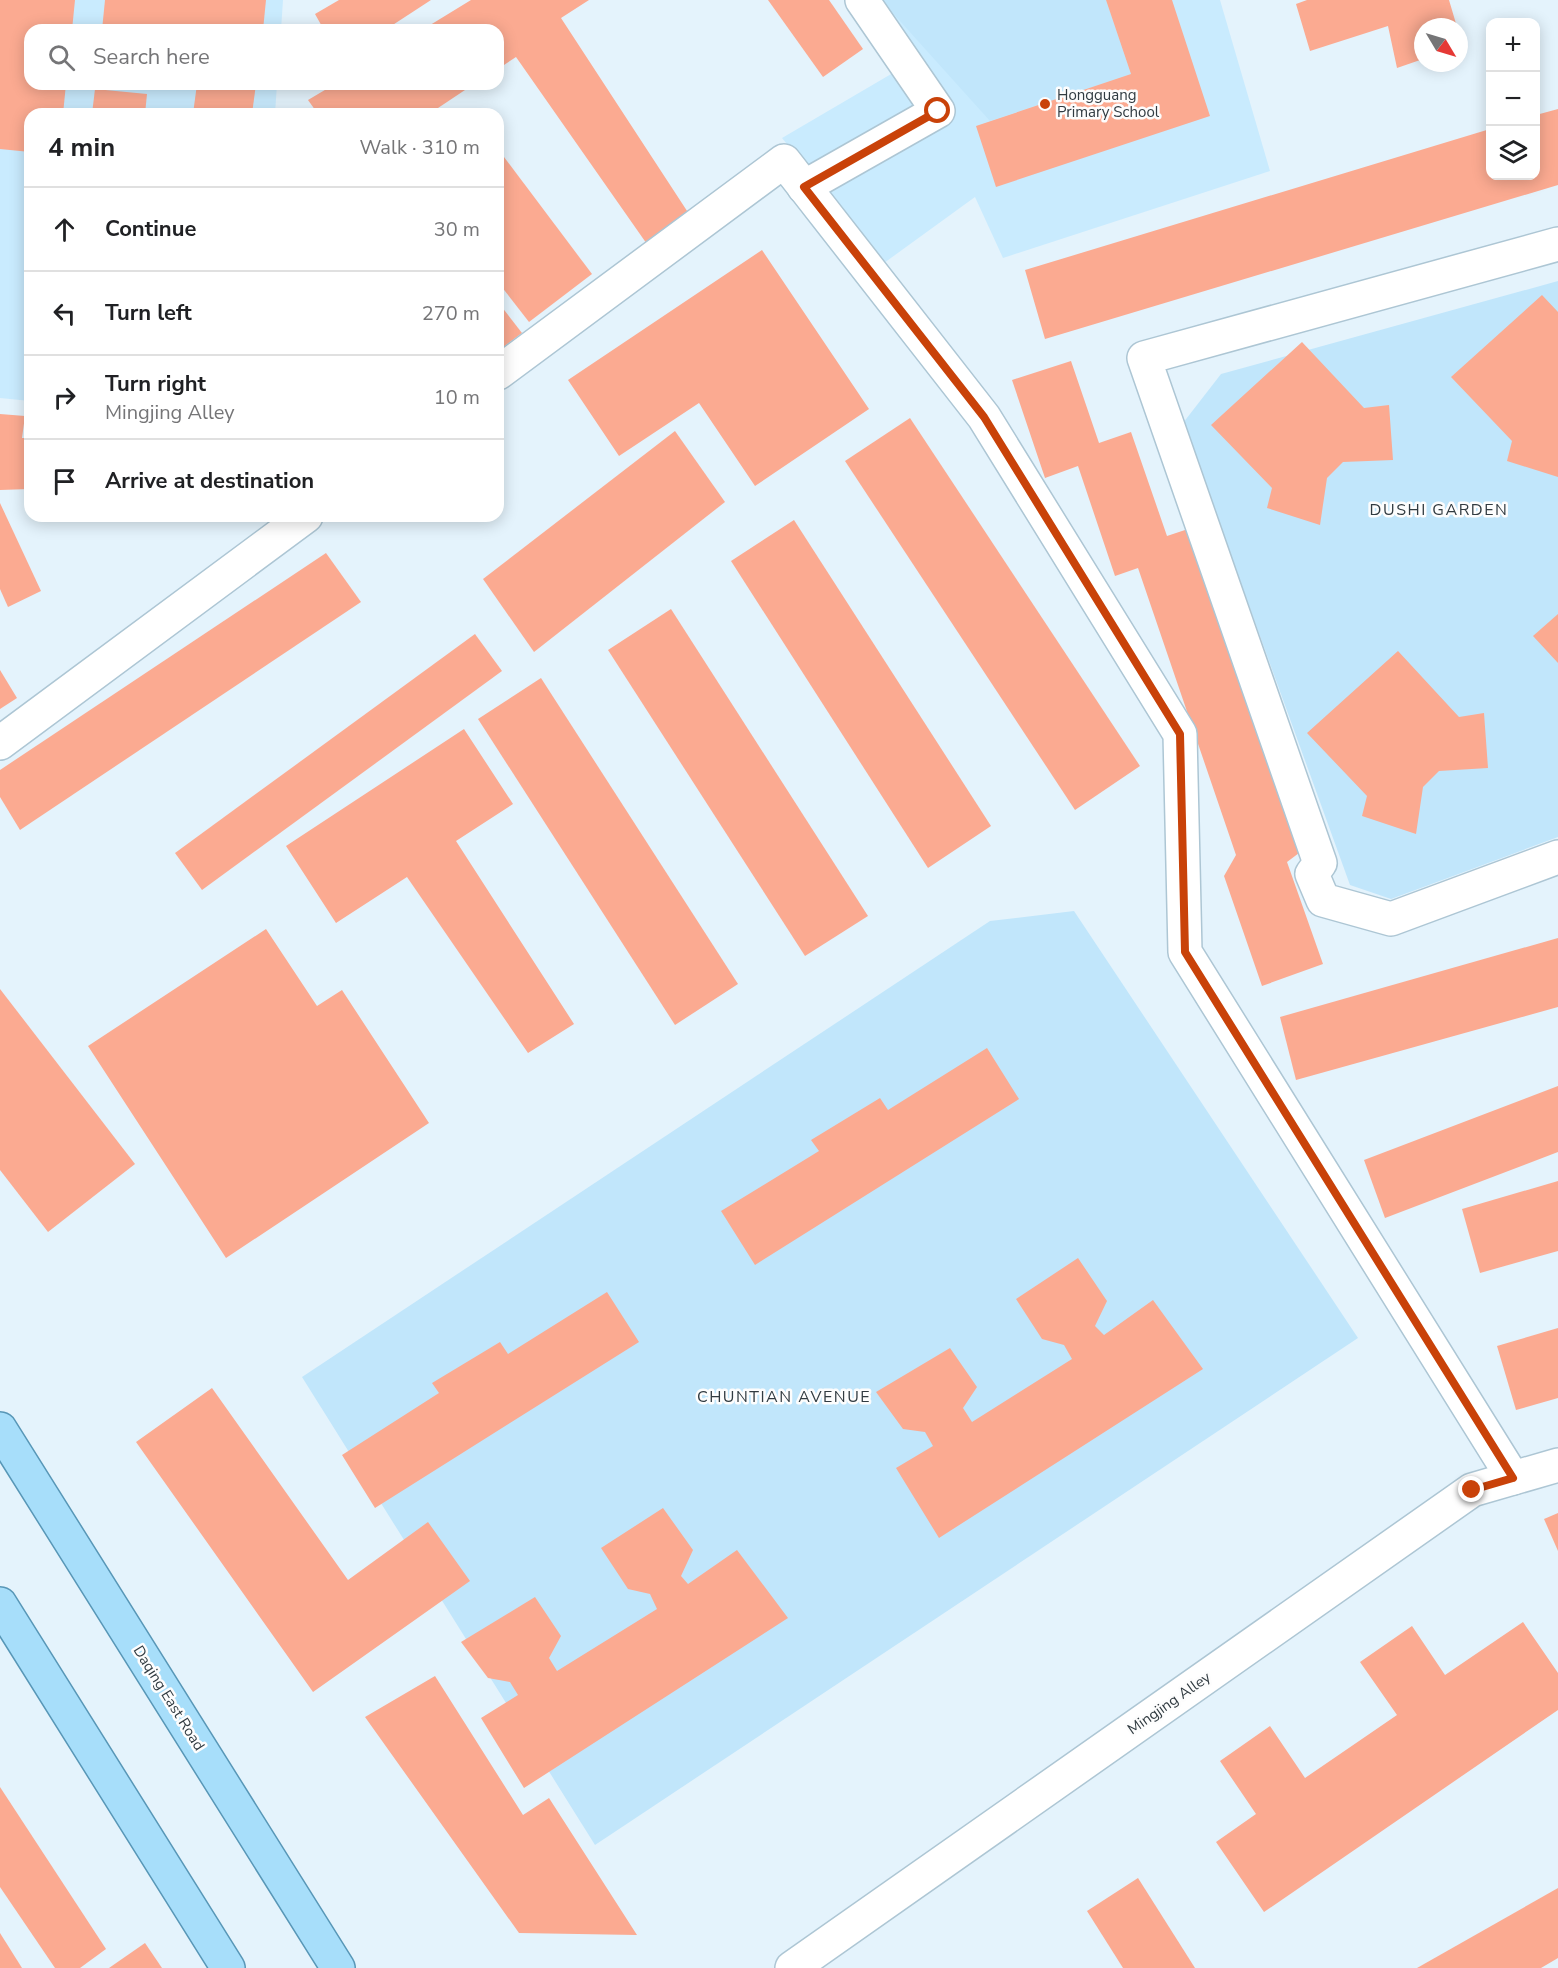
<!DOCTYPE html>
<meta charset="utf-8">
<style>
:root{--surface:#fff;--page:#f6f6f6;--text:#202124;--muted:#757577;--line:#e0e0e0}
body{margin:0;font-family:"Nunito Sans",sans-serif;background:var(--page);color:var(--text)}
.controls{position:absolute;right:18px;top:18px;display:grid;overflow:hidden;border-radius:12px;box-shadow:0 3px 15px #0003}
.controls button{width:54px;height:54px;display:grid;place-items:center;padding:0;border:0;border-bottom:2px solid var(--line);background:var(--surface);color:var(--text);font:30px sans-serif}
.compass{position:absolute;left:1414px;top:18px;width:54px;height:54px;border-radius:50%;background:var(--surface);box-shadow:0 3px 15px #0003;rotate:128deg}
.stop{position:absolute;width:18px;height:18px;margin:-14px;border:4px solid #c94209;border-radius:50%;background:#fff}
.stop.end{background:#c94209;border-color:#fff;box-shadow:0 2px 6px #0008}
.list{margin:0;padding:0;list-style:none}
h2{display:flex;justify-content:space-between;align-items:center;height:78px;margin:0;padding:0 24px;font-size:26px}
h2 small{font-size:20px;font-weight:400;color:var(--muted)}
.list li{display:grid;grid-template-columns:39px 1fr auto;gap:18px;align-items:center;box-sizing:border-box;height:84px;padding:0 24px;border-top:2px solid var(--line)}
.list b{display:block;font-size:22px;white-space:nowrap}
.list p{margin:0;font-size:20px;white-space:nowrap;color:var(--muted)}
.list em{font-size:20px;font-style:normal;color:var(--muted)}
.icon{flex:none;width:33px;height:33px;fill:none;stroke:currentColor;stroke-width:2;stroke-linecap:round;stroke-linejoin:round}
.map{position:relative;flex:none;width:1558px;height:1968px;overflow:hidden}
.search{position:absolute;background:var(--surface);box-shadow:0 3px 15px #0003;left:24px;top:24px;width:480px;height:66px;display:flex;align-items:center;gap:15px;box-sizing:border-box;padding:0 21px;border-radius:18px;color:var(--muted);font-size:22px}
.panel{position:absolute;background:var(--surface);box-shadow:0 3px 15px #0003;left:24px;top:108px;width:480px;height:414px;border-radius:18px}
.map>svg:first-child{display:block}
.built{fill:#c9ebfe}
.green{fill:#c1e6fb}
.building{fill:#fbaa91}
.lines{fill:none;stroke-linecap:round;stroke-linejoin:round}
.minor-casing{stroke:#adc6d4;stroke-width:36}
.major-casing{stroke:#5897b7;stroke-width:36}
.minor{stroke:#fff;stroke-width:33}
.major{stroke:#a7defa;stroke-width:33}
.route{stroke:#c94209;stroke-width:8}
.poi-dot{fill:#c94209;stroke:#fdfdfd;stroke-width:2}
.labels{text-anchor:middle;stroke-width:5;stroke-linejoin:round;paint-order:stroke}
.poi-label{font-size:15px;fill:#313b41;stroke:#fdfdfd;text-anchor:start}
.street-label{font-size:15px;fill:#313b41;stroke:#fdfdfd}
.neighbourhood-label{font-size:16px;letter-spacing:1.5px;fill:#313b41;stroke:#fdfdfd}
</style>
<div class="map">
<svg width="1558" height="1968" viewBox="0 0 1558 1968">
<rect width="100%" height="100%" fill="#e4f3fc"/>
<g class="built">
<path d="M0,0H283L281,30H30V84H277L275,114H30V401L0,398Z"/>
<path d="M845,0H1220L1270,171L1003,258L975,197L884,263L782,138L898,70Z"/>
</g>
<g class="green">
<path d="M881,0H1106L1131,74L990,121Z"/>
<path d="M1558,281V837L1391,899L1350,885L1183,423L1221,374Z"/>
<path d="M1074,911L1358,1338L595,1845L302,1377L990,921Z"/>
</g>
<g class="building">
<path d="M0,0H75L72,30H30V84H66L63,114H30V152L0,149Z"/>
<path d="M105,0H266L263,30H102Z"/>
<path d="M339,0H431L385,30H324L315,14Z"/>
<path d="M471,0H589L561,18L691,217L649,247L516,57L498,69V30H422Z"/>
<path d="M768,0H829L863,49L823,77Z"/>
<path d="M1106,0H1172L1210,116L996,187L976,126L1131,74Z"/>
<path d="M1307,0H1449L1457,27H1423V59L1397,68L1388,26L1310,51L1296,4Z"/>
<path d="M197,84H256L252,114H193Z"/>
<path d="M335,84H474L429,114H318L308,100Z"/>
<path d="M95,89L147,94L145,114H92Z"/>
<path d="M1558,109V185L1045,339L1025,270L1490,129V176H1536V115Z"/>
<path d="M498,149L592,274L529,322L498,282Z"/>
<path d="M762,250L869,409L755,486L699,403L619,456L568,380Z"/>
<path d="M1542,295L1558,312V477L1507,461L1512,441L1451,377Z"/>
<path d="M498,302L522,333L498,351Z"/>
<path d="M1302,342L1364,408L1389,405L1393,460L1343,462L1327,478L1320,525L1267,508L1272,488L1211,425Z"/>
<path d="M1071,361L1099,443L1131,432L1167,536L1194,527L1303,850L1287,862L1323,964L1262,986L1224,876L1236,855L1138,568L1115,576L1078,466L1045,478L1012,380Z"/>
<path d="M0,414L25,416L22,438H30V489L0,490Z"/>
<path d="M910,418L1140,766L1075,810L845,461Z"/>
<path d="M675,431L725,502L534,652L483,579Z"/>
<path d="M0,503L41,591L8,607L0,589Z"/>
<path d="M794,520L991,826L928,868L731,561Z"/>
<path d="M326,553L361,602L20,830L0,797V770Z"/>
<path d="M671,609L868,916L805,956L608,650Z"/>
<path d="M1558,614V663L1533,636Z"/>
<path d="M475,634L502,671L202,890L175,853Z"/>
<path d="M1398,651L1459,717L1484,713L1488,768L1439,771L1423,787L1416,834L1362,816L1367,796L1307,733Z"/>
<path d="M0,670L17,698L0,709Z"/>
<path d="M541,678L738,984L675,1025L478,719Z"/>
<path d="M464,729L513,804L456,841L574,1024L528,1053L407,877L336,923L286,846Z"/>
<path d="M266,929L317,1006L342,990L429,1123L226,1258L88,1046Z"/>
<path d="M1558,938V1007L1296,1080L1280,1017Z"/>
<path d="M0,989L135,1164L48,1232L0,1170Z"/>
<path d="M987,1048L1019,1099L755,1265L721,1211L819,1151L811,1140L880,1098L888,1110Z"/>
<path d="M1558,1086V1152L1385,1218L1364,1160Z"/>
<path d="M1558,1181V1251L1480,1273L1462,1209Z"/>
<path d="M1078,1258L1107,1301L1095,1326L1104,1335L1153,1300L1203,1369L939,1538L896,1468L933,1446L925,1432L903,1429L876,1392L950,1348L977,1387L963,1408L972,1422L1072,1359L1064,1345L1042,1339L1016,1299Z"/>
<path d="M607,1292L639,1342L375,1508L342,1455L439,1393L432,1383L500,1342L508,1354Z"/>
<path d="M1558,1328V1398L1516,1410L1497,1346Z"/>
<path d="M212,1388L348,1580L428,1522L470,1581L313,1692L136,1442Z"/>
<path d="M663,1508L693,1550L681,1576L688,1584L737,1550L788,1618L524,1788L481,1718L518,1695L510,1682L488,1678L461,1642L535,1597L561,1636L549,1658L557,1671L657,1609L650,1594L628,1589L601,1548Z"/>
<path d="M1558,1513V1551L1544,1519Z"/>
<path d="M1523,1622L1558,1673V1710L1264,1912L1216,1842L1256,1814L1220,1761L1270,1726L1305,1778L1397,1715L1360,1662L1412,1626L1445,1675Z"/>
<path d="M435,1676L523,1815L549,1798L637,1935L519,1933L365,1717Z"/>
<path d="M0,1787L106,1949L80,1968H55L0,1887Z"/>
<path d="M1138,1878L1195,1968H1123L1087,1911Z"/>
<path d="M1558,1888V1958L1541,1968H1417Z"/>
<path d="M0,1933L22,1968H0Z"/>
<path d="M145,1943L162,1968H109Z"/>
</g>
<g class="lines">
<defs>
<g id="minor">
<path d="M804,187L938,111L862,0"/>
<path d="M1558,244L1144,358L1320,863L1312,874L1323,900L1391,919L1558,857"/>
<path d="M498,373L784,161L984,417L1180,734L1185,952L1513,1478"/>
<path d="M0,743L306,516"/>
<path d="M792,1968L1472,1490L1558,1465"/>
</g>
<g id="major">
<path d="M0,1429L338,1968"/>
<path d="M0,1604L228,1968"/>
</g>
</defs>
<use href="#minor" class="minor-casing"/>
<use href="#major" class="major-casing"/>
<use href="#minor" class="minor"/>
<use href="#major" class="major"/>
</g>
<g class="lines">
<path class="route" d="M938,111L804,187L984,417L1180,734L1185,952L1513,1478L1472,1490"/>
</g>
<circle class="poi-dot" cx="1045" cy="104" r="6"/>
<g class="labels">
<g class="poi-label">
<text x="1057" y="100">Hongguang<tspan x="1057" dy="17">Primary School</tspan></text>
</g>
<g class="street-label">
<text transform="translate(169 1698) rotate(58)" y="5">Daqing East Road</text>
<text transform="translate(1169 1703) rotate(-35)" y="5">Mingjing Alley</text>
</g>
<g class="neighbourhood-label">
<text x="1439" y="515">DUSHI GARDEN</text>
<text x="784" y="1402">CHUNTIAN AVENUE</text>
</g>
</g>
</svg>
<div class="controls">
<button>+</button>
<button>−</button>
<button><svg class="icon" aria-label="layers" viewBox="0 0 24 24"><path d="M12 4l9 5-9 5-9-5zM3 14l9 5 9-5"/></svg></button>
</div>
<svg class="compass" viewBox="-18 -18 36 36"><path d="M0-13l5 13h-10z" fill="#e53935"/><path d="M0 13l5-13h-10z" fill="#757577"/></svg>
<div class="stop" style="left:938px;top:111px"></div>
<div class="stop end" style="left:1472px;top:1490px"></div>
<div class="search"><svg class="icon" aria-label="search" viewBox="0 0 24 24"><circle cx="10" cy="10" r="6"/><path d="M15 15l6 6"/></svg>Search here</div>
<section class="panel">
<h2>4 min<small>Walk · 310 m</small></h2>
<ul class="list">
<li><svg class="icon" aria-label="ahead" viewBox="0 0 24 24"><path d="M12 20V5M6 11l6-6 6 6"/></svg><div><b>Continue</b></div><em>30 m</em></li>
<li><svg class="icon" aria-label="left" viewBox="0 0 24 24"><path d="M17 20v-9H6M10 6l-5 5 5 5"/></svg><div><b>Turn left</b></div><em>270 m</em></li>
<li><svg class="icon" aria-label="right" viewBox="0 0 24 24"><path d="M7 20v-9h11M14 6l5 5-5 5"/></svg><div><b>Turn right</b><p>Mingjing Alley</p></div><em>10 m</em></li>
<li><svg class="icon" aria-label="arrive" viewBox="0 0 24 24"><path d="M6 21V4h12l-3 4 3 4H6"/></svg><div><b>Arrive at destination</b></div></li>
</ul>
</section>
</div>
